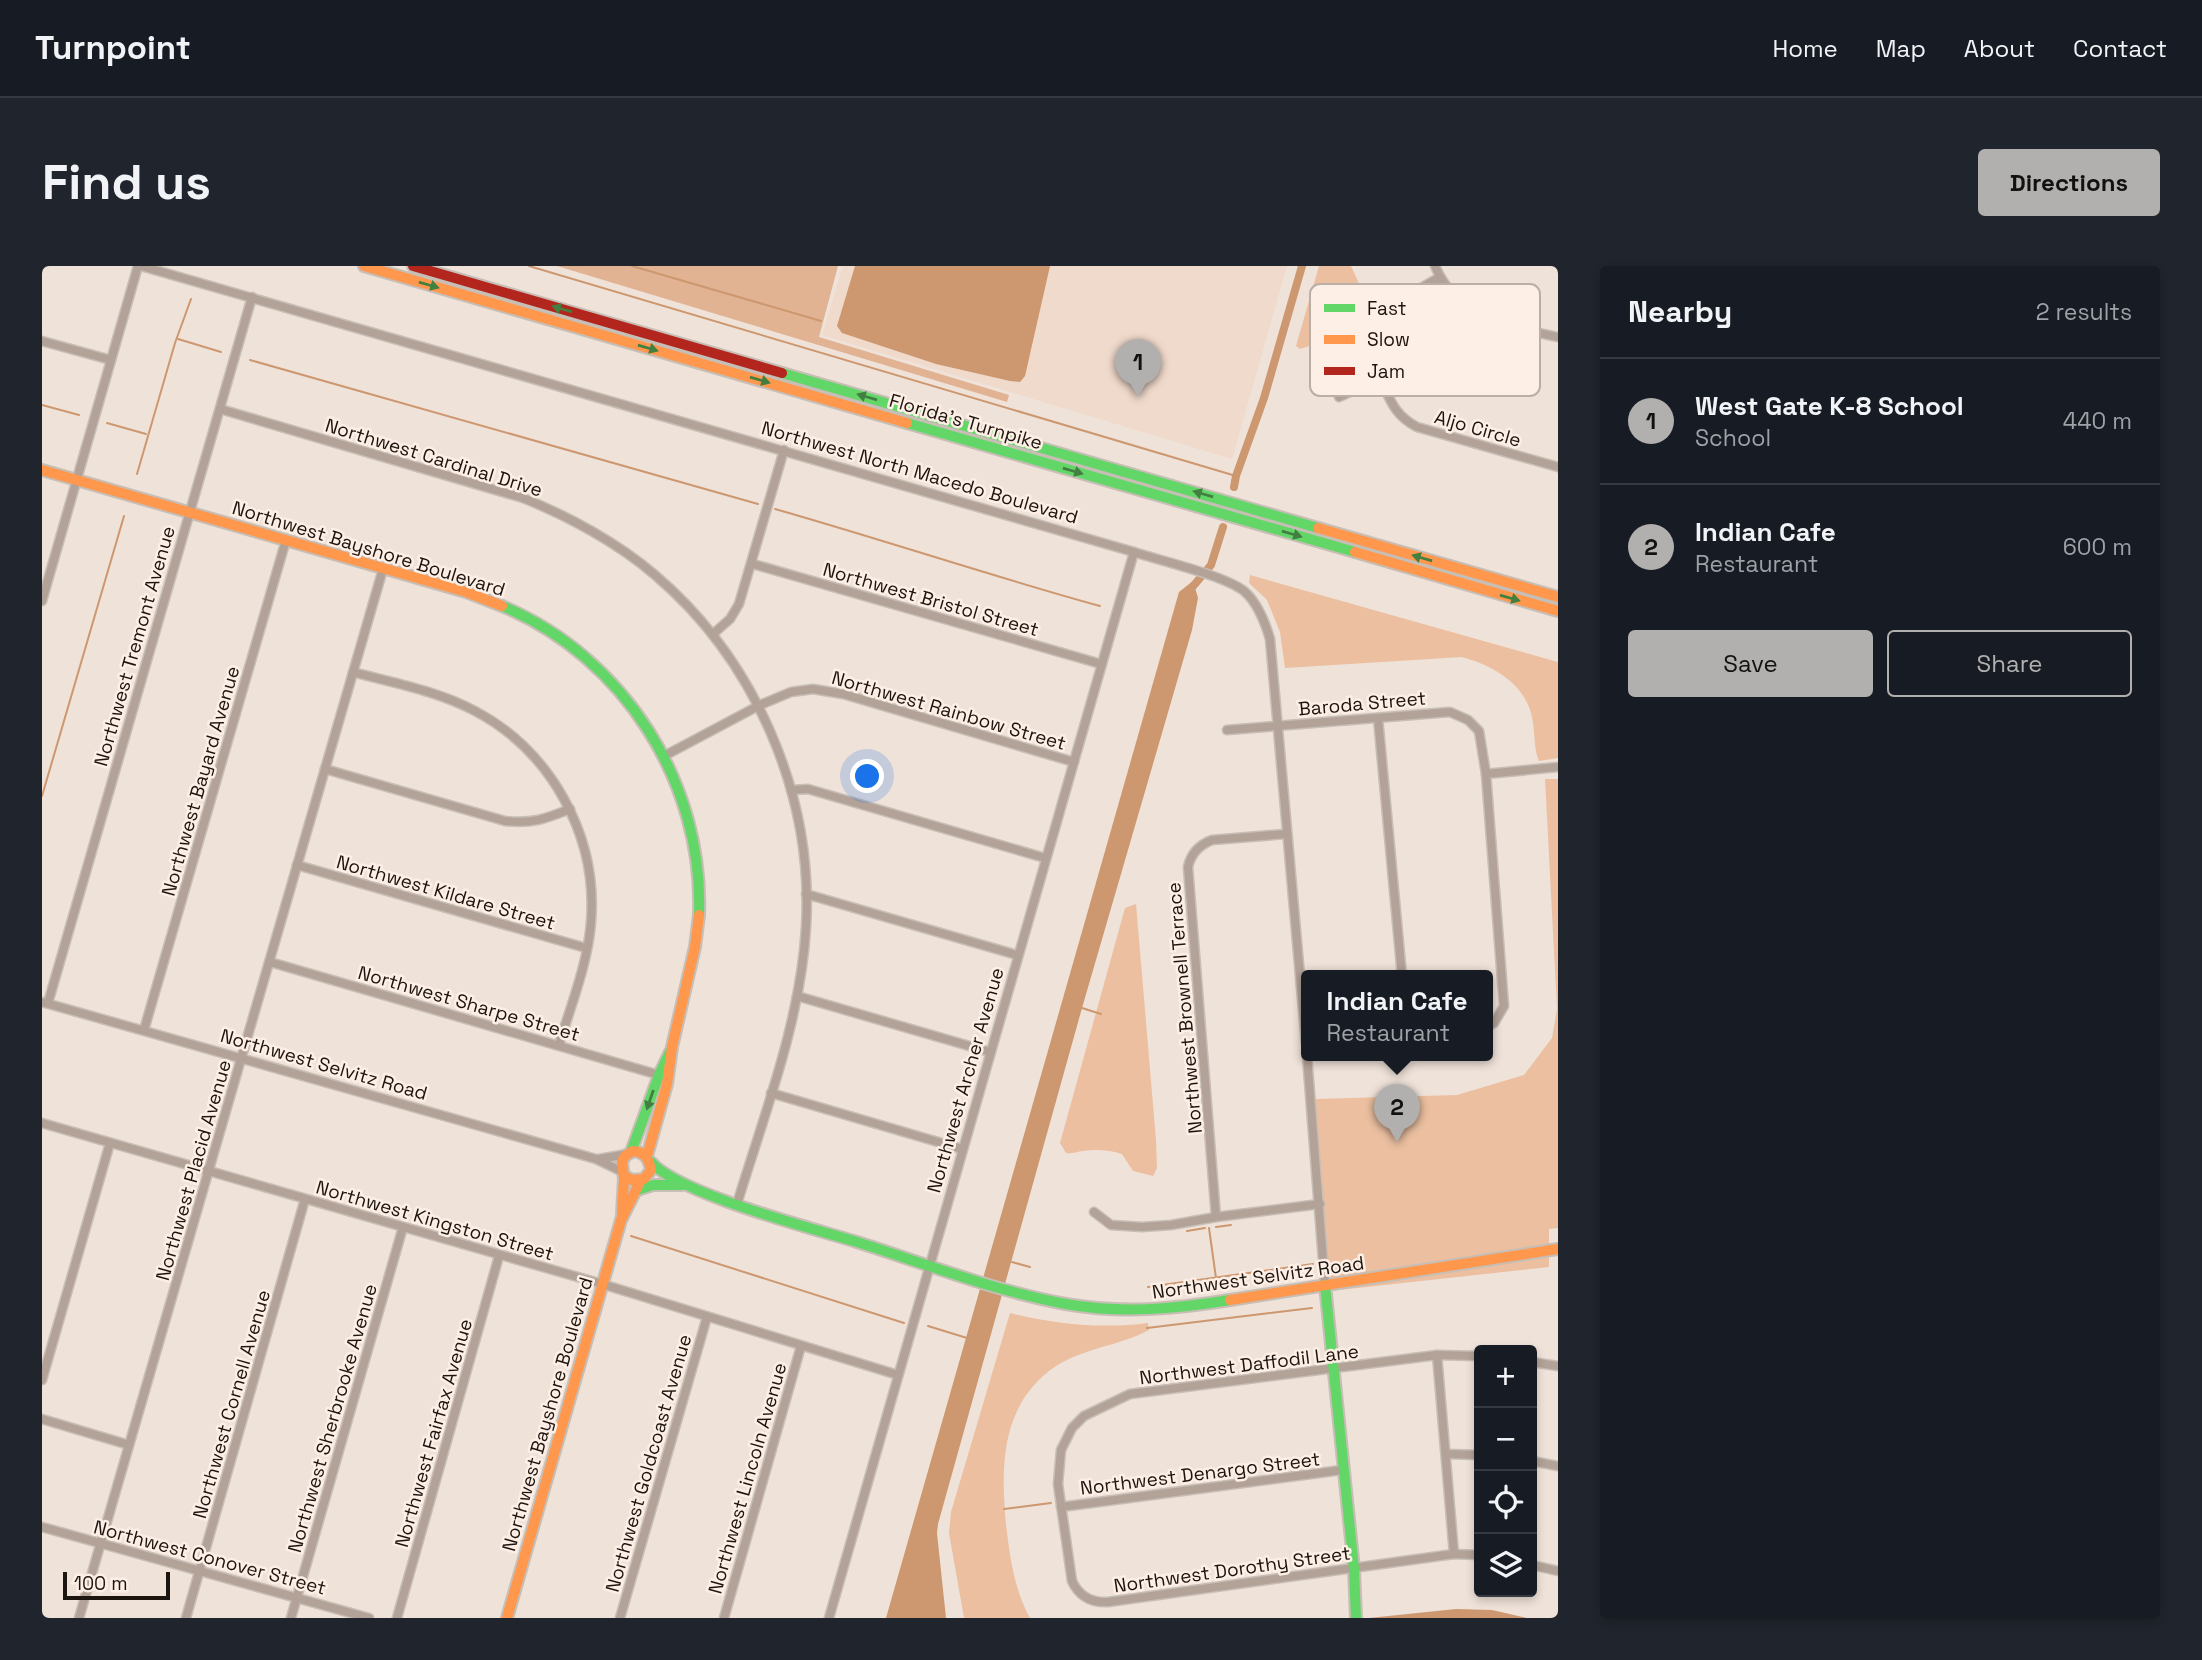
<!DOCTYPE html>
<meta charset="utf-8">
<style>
:root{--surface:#171b24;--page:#20242c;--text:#f1f3f6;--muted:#9ea1a6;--line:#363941;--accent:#b2b0ae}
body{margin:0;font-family:"Space Grotesk",sans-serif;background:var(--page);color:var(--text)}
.controls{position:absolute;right:21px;bottom:21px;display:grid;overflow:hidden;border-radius:7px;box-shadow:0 4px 10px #0003}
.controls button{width:63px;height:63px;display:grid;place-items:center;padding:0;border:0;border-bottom:2px solid var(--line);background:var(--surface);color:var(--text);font:35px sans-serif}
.scale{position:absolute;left:21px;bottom:18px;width:107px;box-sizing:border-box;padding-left:7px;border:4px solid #1c150f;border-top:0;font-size:19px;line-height:24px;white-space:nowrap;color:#1c150f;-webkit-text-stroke:5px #feefe6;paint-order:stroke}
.you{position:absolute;left:826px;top:511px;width:24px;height:24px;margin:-18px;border:5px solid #fff;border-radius:50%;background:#1a73e8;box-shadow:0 0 0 10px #1a73e833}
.badge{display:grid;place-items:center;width:46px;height:46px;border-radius:50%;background:var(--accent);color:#111;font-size:23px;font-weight:700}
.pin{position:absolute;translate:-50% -58px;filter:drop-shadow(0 2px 4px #0008)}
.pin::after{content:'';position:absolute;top:37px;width:24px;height:21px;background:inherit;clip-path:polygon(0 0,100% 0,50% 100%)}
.popup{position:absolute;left:1259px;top:704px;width:192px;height:91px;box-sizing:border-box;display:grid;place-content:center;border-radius:7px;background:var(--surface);filter:drop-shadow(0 2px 5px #0005);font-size:23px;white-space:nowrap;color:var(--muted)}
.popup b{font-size:26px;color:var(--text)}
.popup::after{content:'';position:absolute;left:50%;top:100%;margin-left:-14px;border:14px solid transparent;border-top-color:var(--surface)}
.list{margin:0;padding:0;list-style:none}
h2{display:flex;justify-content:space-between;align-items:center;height:91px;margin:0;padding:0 28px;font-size:30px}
h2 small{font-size:23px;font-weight:400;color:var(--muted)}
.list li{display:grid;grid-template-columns:46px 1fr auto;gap:21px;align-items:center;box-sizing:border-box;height:126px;padding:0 28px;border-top:2px solid var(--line)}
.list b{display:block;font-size:26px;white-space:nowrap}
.list p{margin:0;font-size:23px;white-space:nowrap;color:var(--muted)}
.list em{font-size:23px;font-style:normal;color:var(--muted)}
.actions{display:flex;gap:14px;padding:21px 28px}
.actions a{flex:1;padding:16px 0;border:2px solid var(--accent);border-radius:7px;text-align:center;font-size:24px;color:var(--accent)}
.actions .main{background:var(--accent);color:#111}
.icon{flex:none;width:38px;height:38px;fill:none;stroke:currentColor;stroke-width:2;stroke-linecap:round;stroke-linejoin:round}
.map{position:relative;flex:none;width:1516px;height:1352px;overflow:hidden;border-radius:7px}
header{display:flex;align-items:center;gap:42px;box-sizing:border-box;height:98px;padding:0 35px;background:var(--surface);border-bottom:2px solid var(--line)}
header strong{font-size:33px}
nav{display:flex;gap:38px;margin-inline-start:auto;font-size:24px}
.intro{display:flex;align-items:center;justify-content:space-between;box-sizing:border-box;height:168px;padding:0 42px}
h1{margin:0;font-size:49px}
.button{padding:18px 32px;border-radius:7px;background:var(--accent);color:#111;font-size:24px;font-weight:700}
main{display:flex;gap:42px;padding:0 42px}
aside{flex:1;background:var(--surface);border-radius:7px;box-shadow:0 4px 10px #0003}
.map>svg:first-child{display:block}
.built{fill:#f0dacb}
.green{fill:#ebbfa0}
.forest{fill:#e1b392}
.water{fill:#cd976f}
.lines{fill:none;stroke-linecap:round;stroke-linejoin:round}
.stream{stroke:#cd976f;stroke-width:2}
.canal{stroke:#cd976f;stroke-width:8}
.street-casing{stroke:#c7beb6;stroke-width:11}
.fast-casing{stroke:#c7beb6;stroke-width:14}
.slow-casing{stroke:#c7beb6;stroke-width:14}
.jam-casing{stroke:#c7beb6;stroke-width:14}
.street{stroke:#b3a297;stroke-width:8}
.fast{stroke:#63d668;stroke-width:10}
.slow{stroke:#ff974d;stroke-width:10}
.jam{stroke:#b3261e;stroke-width:10}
.oneway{fill:#437f40}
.labels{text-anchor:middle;stroke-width:5;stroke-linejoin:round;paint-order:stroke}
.street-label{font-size:19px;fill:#1c150f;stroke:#feefe6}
.key{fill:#feefe6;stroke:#baaea6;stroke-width:2}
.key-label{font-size:19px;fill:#1c150f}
</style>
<header>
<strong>Turnpoint</strong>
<nav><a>Home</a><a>Map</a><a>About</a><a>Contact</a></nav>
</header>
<div class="intro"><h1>Find us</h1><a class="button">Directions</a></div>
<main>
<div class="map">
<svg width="1516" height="1352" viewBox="0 0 1516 1352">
<rect width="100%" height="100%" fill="#efe2d9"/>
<path class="built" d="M801,0H1245L1190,193L780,69Z"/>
<g class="green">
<path d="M1277,0H1309L1320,24L1334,44L1316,75L1290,73L1258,83L1254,80Z"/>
<path d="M1208,309L1516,396V492L1497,495C1492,484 1493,469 1491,457C1487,420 1453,400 1420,391L1243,402L1238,366L1225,334L1207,317Z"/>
<path d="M1503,513H1516V962L1507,963V981L1287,1015L1273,833L1415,829L1482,809L1510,772L1515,743Z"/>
<path d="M1094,638L1114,874L1115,902L1111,910L1091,905L1080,888C1068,884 1054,883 1040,885C1034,886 1030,888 1024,887L1018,877L1083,642Z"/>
<path d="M1507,988V1001L1288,1025V1022Z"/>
<path d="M968,1047C1013,1058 1060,1063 1106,1057L1107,1064C1075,1081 1037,1082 1007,1105C958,1144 959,1202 964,1259C968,1291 972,1323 988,1352H922L907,1267L909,1246Z"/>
</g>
<path class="forest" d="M515,0H796L777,71L967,129L965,136Z"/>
<g class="water">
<path d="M813,0H1008L983,110L978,116L968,115L894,98L800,67L795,60Z"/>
<path d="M1151,315L1156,332L1150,364L1040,742L896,1258L895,1267L904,1352H844L1137,326Z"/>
<path d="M1414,1343L1450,1344L1485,1352H1327Z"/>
</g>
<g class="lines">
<g class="stream">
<path d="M487,0L1194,210"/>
<path d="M590,0L779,55"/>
<path d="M136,73L179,86"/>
<path d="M208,94L716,238"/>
<path d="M0,139L37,149"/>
<path d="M65,157L104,168"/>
<path d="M95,208L133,77L149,33"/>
<path d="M733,243C842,274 949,310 1058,340"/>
<path d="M0,530L82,250"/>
<path d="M1040,742L1059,748"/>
<path d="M1174,961L1189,959"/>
<path d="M1167,962L1174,1012"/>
<path d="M1145,965L1163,962"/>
<path d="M589,970L862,1057"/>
<path d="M970,996L988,1001"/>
<path d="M1106,1021L1271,998"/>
<path d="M886,1060L925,1072"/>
<path d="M1105,1062L1270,1042"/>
<path d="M962,1243L1009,1237"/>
</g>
<g class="canal">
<path d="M1192,221L1194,210L1222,132L1260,0"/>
<path d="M1147,325L1169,299L1181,261"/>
</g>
<defs>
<g id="street">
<path d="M99,0L1092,286C1119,295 1181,309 1202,325C1216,337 1223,356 1228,373L1264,777"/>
<path d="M1393,0C1413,49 1469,62 1516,71"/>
<path d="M1398,11C1369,28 1355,34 1338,64C1334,72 1330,81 1331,90C1332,100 1337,112 1342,121C1350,139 1356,151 1375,161L1516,201"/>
<path d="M0,75L69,94"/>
<path d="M1297,131L1338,112"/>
<path d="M178,143L481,232C526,250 576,277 613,309C713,394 772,529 764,661C759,754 722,849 695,938"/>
<path d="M711,298L1059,398"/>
<path d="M0,335L96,0"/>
<path d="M671,368L688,353L697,338L742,184"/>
<path d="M311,406C351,417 396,425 433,445C509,485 556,570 549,656C546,697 529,739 517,779"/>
<path d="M1336,452L1360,710"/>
<path d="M1185,464L1408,446L1426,454L1437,465L1444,508L1462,740L1452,757L1446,760"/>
<path d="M622,490L718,439L749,426L771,423L801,428L1032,496"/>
<path d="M283,503L463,555C490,558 503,553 528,543"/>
<path d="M1444,508L1516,501"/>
<path d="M749,524L766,523L1003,592"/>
<path d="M255,599L544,682"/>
<path d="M764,628L975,689"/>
<path d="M228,696L617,809"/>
<path d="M755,730L948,786"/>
<path d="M0,736L554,893L581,906"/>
<path d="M6,737L210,31"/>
<path d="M102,764L244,274"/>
<path d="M1265,790L1283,1019"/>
<path d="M729,827L920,883"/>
<path d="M0,857L560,1018L856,1109"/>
<path d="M557,893L586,888"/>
<path d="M1052,946L1069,959L1100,961L1129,959L1174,951L1278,938"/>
<path d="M1174,951L1146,601C1149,587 1157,579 1170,574L1244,568"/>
<path d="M1395,1089L1412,1288"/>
<path d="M1437,1090L1395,1089L1088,1128L1042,1150L1030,1162L1019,1184L1016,1218L1030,1315C1037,1330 1049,1337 1066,1336L1412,1288L1437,1289"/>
<path d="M1490,1096L1516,1100"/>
<path d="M0,1114L68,877"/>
<path d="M0,1153L87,1179"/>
<path d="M1405,1188L1437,1189"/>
<path d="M1490,1195L1516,1200"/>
<path d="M1019,1241L1300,1204"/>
<path d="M0,1261L327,1352"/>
<path d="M1490,1299L1516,1305"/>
<path d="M37,1352L341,303"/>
<path d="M144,1352L263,933"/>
<path d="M249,1352L361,961"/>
<path d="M355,1352L457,990"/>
<path d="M578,1352L665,1051"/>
<path d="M682,1352L759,1080"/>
<path d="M787,1352L1092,286"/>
</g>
<g id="fast">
<path d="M740,107L1276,262"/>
<path d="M865,157L1313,286"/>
<path d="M460,340C582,391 662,517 657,649"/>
<path d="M589,886L617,809L628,786"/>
<path d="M609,896C637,928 770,962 815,976C884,998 953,1025 1024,1038C1079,1048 1133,1043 1188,1034"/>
<path d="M595,924L611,919H640"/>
<path d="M1283,1019L1312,1303L1314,1352"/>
</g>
<g id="slow">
<path d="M322,0L865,157"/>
<path d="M0,204L424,326L460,340"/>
<path d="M1276,262L1516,331"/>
<path d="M1313,286L1516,345"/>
<path d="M605,890L625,818L630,781L653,681L657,649"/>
<path d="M580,948L582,913L580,896L583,890L591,885C603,886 607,893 609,904L602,913L590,914L583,910"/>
<path d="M1188,1034L1516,983"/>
<path d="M465,1352L579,954L599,914"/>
</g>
<path id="jam" d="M371,0L740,107"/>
</defs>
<use href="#street" class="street-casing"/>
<use href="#fast" class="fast-casing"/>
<use href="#slow" class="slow-casing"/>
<use href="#jam" class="jam-casing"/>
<use href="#street" class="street"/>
<use href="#fast" class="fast"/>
<use href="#slow" class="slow"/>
<use href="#jam" class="jam"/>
</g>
<defs><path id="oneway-solid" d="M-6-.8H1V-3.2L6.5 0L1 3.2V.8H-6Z" transform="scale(1.75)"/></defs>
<g class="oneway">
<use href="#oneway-solid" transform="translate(387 19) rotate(16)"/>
<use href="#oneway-solid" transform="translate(520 43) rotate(-164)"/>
<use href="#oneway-solid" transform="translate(606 82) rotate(16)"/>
<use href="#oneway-solid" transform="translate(718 114) rotate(16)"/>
<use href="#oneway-solid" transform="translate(825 131) rotate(-164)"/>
<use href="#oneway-solid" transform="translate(1031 205) rotate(16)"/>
<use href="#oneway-solid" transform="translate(1161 228) rotate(-164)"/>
<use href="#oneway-solid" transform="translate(1250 268) rotate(16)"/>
<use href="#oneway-solid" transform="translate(1380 292) rotate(-164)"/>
<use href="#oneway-solid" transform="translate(1468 332) rotate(16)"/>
<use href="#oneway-solid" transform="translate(608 834) rotate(109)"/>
</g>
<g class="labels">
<g class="street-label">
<text transform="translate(924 155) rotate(16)" y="7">Florida's Turnpike</text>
<text transform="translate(1436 162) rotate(16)" y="7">Aljo Circle</text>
<text transform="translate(392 191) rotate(17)" y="7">Northwest Cardinal Drive</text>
<text transform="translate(878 206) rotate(16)" y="7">Northwest North Macedo Boulevard</text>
<text transform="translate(327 282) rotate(17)" y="7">Northwest Bayshore Boulevard</text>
<text transform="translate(889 333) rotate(16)" y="7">Northwest Bristol Street</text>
<text transform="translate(92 380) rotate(-74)" y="7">Northwest Tremont Avenue</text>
<text transform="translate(1320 437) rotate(-5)" y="7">Baroda Street</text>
<text transform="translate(907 444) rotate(16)" y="7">Northwest Rainbow Street</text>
<text transform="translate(158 515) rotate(-74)" y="7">Northwest Bayard Avenue</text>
<text transform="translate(404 626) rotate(16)" y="7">Northwest Kildare Street</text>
<text transform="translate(427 737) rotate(16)" y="7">Northwest Sharpe Street</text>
<text transform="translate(1142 742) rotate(-95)" y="7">Northwest Brownell Terrace</text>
<text transform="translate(282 798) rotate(16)" y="7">Northwest Selvitz Road</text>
<text transform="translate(923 814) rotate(-74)" y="7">Northwest Archer Avenue</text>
<text transform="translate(151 904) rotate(-74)" y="7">Northwest Placid Avenue</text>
<text transform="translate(393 954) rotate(16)" y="7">Northwest Kingston Street</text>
<text transform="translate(1216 1011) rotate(-8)" y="7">Northwest Selvitz Road</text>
<text transform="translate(1207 1098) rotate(-7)" y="7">Northwest Daffodil Lane</text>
<text transform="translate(189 1138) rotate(-74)" y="7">Northwest Cornell Avenue</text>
<text transform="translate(505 1148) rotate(-74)" y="7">Northwest Bayshore Boulevard</text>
<text transform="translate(290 1152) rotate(-74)" y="7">Northwest Sherbrooke Avenue</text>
<text transform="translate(391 1167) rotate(-74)" y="7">Northwest Fairfax Avenue</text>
<text transform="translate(606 1197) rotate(-74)" y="7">Northwest Goldcoast Avenue</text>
<text transform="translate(1158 1207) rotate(-7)" y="7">Northwest Denargo Street</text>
<text transform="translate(705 1212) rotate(-74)" y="7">Northwest Lincoln Avenue</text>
<text transform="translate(168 1291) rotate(15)" y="7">Northwest Conover Street</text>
<text transform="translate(1190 1303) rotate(-8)" y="7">Northwest Dorothy Street</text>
</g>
</g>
<rect x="1268" y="18" width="230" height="112" rx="10" class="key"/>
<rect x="1282" y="38" width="31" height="8" fill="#63d668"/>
<rect x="1282" y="69" width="31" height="9" fill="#ff974d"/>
<rect x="1282" y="101" width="31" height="8" fill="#b3261e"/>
<g class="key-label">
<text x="1325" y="49">Fast</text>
<text x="1325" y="80">Slow</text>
<text x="1325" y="112">Jam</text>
</g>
</svg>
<div class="controls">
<button>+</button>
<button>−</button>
<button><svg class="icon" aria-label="locate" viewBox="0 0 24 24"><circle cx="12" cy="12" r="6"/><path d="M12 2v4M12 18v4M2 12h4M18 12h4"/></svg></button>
<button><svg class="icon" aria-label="layers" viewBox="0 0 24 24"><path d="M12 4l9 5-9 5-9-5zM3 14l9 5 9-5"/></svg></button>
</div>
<div class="scale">100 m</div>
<div class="you"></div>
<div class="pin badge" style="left:1096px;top:131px">1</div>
<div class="pin badge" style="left:1355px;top:876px">2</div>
<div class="popup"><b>Indian Cafe</b>Restaurant</div>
</div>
<aside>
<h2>Nearby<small>2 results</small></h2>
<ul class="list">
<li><span class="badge">1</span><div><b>West Gate K-8 School</b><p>School</p></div><em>440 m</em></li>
<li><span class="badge">2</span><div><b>Indian Cafe</b><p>Restaurant</p></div><em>600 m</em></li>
</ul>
<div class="actions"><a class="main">Save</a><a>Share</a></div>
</aside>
</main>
